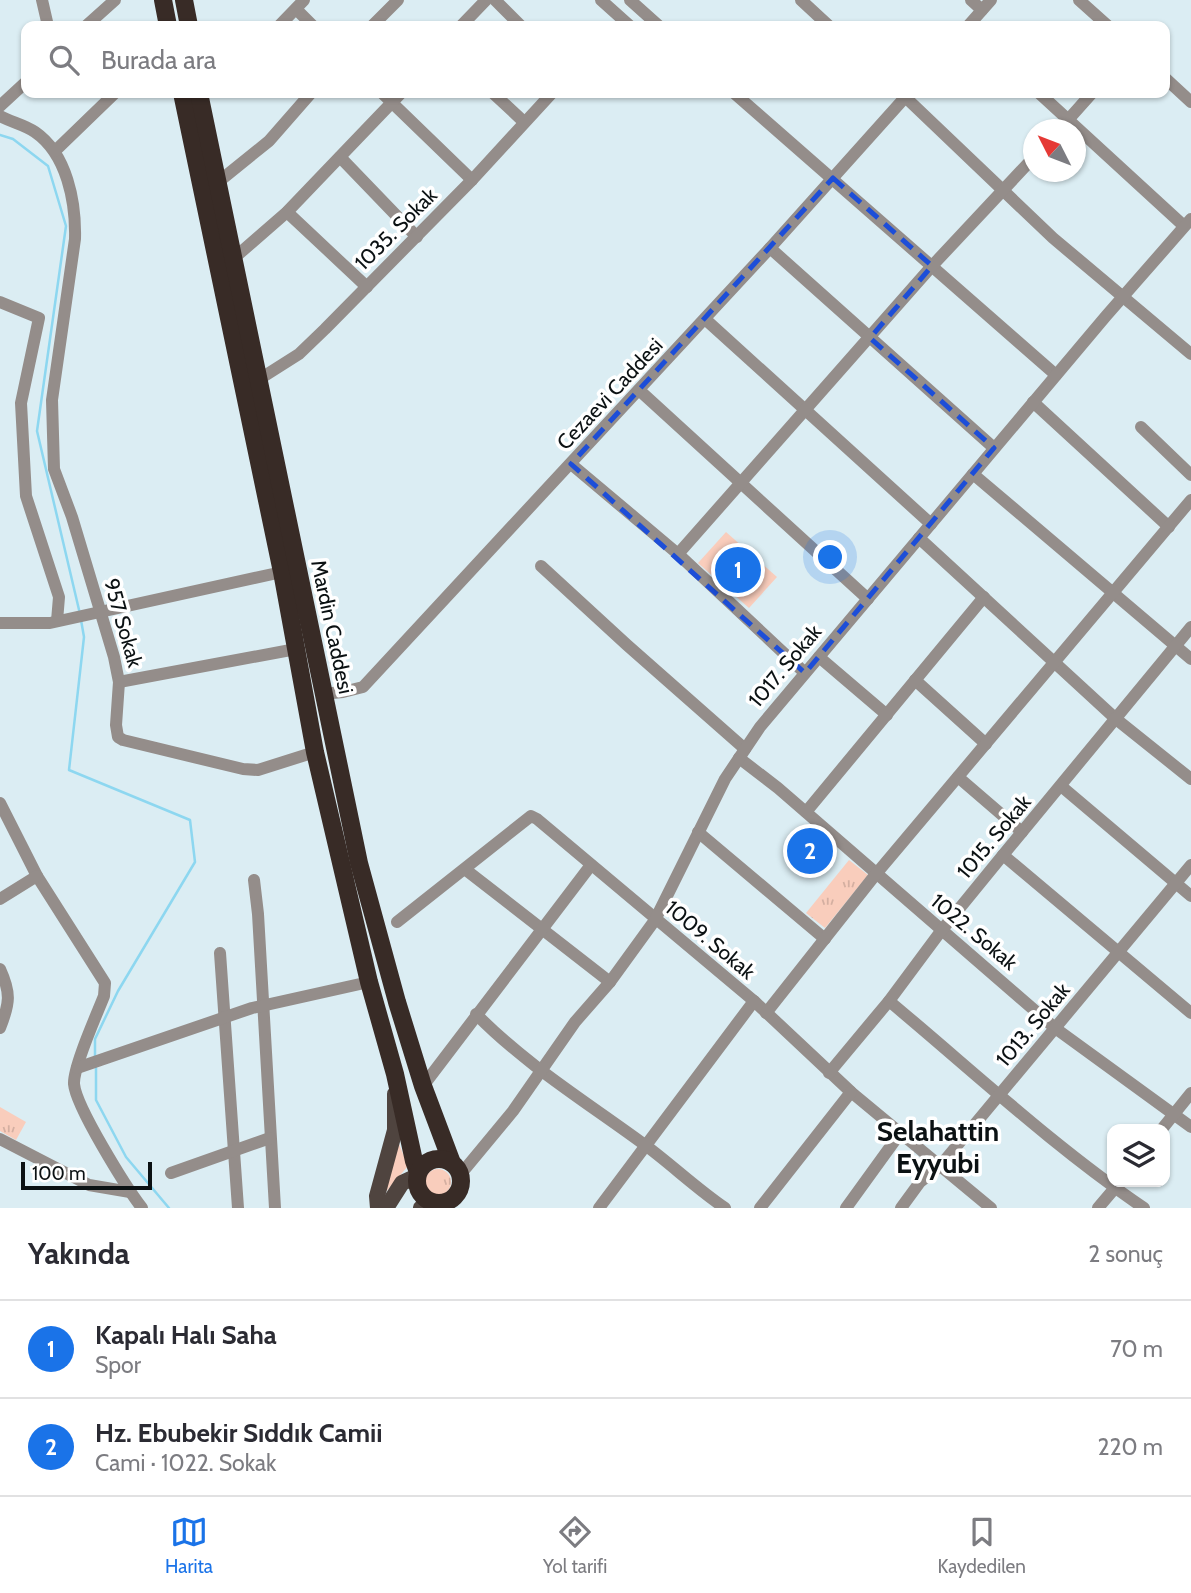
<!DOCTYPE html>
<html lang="tr">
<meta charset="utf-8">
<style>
:root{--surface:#fff;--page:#f2f2f3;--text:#2b2b33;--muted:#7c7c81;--line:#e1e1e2;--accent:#1a73e8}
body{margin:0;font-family:Cabin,sans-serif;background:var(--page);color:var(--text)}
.controls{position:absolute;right:21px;bottom:21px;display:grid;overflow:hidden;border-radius:14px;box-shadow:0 2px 5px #0004}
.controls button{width:63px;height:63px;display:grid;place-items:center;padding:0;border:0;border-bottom:2px solid var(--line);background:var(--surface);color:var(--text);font:35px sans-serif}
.compass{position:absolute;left:1023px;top:119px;width:63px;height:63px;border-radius:50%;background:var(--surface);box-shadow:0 2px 5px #0004;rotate:312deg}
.scale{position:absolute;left:21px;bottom:18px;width:131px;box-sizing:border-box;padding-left:7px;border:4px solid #0b1113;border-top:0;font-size:19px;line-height:24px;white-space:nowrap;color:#0b1113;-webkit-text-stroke:5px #fff;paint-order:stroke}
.you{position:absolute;left:831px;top:558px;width:24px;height:24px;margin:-18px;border:5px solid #fff;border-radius:50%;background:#1a73e8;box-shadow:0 0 0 10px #1a73e833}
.badge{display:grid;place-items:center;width:46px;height:46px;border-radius:50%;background:var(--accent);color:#fff;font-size:23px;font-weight:700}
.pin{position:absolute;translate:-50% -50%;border:4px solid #fff;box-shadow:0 2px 7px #0006}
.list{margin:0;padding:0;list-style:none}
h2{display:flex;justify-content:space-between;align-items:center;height:91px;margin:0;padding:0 28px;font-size:30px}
h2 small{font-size:23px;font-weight:400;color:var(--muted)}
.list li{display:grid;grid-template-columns:46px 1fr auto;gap:21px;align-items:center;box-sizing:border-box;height:98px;padding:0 28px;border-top:2px solid var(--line)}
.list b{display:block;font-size:26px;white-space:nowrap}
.list p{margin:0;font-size:23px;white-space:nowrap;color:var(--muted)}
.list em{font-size:23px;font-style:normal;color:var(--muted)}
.icon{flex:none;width:38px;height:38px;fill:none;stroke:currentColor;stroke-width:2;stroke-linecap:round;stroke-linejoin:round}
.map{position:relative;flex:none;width:1191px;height:1208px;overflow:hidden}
.search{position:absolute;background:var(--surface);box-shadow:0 2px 5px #0004;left:21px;right:21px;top:21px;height:77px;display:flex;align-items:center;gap:18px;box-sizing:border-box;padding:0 24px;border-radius:14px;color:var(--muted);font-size:26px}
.sheet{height:287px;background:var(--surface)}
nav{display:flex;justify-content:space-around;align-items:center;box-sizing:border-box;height:98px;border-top:2px solid var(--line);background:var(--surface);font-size:19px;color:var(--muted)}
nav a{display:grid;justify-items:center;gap:4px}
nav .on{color:var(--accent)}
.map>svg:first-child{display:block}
.grass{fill:url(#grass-tufts)}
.pitch{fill:#f9cdbc}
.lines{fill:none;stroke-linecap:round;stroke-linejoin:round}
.stream{stroke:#8dd7f0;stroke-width:2.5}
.minor{stroke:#948d8a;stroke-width:12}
.major{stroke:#4f443f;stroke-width:16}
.highway{stroke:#382b26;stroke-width:18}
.marked{fill:none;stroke:#1d4ed8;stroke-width:5;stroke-dasharray:14 9;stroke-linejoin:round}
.labels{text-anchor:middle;stroke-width:7;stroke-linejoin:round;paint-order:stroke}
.street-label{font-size:21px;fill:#0b1113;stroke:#fff}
.district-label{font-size:28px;font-weight:bold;fill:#0b1113;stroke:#fff}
</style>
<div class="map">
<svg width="1191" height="1208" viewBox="0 0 1191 1208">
<defs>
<pattern id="grass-tufts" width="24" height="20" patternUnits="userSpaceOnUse" patternTransform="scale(1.75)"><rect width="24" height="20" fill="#f9cdbc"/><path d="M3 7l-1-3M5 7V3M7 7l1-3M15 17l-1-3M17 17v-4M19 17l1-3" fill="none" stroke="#d4afa1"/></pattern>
</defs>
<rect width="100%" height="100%" fill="#dbedf3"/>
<g class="grass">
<path d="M849,860L868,875L825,928L806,913Z"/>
<path d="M0,1107L26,1122L16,1140L0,1131Z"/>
<path d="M399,1144L408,1166L384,1194Z"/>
<circle cx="438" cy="1182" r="13"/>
</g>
<path class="pitch" d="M726,532L777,577L749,608L698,563Z"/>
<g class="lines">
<g class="stream">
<path d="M0,135L13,139L48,166L66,226L37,431L80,614"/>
<path d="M81,620L84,637L69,770L190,820L195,862L118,991L95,1039V1057"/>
<path d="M96,1068V1100L126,1157L169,1208"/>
</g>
<g class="minor">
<path d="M42,0L48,26"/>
<path d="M495,0L521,26"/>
<path d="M601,0L630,26"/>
<path d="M630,0L659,26"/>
<path d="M801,0L829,26"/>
<path d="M971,0L982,10"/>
<path d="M1079,0L1108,26"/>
<path d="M296,9L313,26"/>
<path d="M86,26L115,0"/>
<path d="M279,26L304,0"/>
<path d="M372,26L398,0"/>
<path d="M461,26L486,0"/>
<path d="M968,26L991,0"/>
<path d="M1165,78L1191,102"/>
<path d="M382,93L472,180"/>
<path d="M493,93L524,122"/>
<path d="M734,93L1056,375"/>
<path d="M901,93L1053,238L1191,354"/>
<path d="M1039,93L1184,226"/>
<path d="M0,106L26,82"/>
<path d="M0,116C11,122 25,125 35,132C67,154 76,202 75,239L52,400L54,469L72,517L114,657L119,682L116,725L118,737L123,740L243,769L258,770L315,752"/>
<path d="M1059,130L1092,93"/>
<path d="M55,151L115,93"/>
<path d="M340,157L417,237"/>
<path d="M217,183L269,141L311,93"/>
<path d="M287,212L367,287"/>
<path d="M770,248L994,448"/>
<path d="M233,259L287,212L401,93"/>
<path d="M0,302L39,318L21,403L26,496L59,597L57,621"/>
<path d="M705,319L931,524"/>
<path d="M258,380L299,354L325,329L472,180L552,93"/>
<path d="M639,390L868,599"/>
<path d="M1033,402L1169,527"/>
<path d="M1141,427L1191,475"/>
<path d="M571,464L678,554L805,673"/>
<path d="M973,474L1191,659"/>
<path d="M919,538L1116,719L1191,779"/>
<path d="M678,554L932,266L1034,157"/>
<path d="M541,566L627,645L745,749"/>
<path d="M0,623H50L282,572"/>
<path d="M819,657L887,715"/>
<path d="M915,680L986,744"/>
<path d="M119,682L296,649"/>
<path d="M322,694L343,692L363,687L770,248L909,93"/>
<path d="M739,758L778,788L1055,1028L1191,1127"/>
<path d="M958,777L1022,832"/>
<path d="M1061,786L1191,896"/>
<path d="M0,803L37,876L105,983L104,996C97,1014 73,1067 74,1084C76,1107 126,1187 142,1208"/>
<path d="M806,812L984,597"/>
<path d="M698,832L825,939"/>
<path d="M1003,855L1191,1013"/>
<path d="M466,870L610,982"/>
<path d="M254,880L258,914L275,1208"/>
<path d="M0,899L37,876"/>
<path d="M397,922L531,816L537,819L754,1001L851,1092L991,1208"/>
<path d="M220,953L238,1208"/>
<path d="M0,969C11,993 10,1003 0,1028"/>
<path d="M889,1001C973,1071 1054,1147 1144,1208"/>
<path d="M766,1013L876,874L1191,500"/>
<path d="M476,1014C526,1065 588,1103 645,1145C672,1165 697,1189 725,1208"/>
<path d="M77,1068L252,1008L369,982"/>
<path d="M829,1073L889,1001L941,931L1003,855L1191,627"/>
<path d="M423,1086L591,865"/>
<path d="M1162,1129L1191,1093"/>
<path d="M0,1139L89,1185L130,1192"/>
<path d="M171,1173L270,1138"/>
<path d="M460,1175L513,1111L575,1022L610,982L655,920L725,779L760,727L1106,316L1191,219"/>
<path d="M599,1208L754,1001"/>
<path d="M760,1208L851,1092"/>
<path d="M846,1208L901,1132"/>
<path d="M901,1208L920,1182L940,1166L1191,865"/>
<path d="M1098,1208L1120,1182"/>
</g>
<g class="major">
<path d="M378,1208L377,1196L395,1130V1094"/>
<path d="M386,1208L402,1183L417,1176"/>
<path d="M421,1208L429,1202"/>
</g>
<g class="highway">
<path d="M163,0L168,26"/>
<path d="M184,0L189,26"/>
<path d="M182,93L282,572L315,752L369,982L395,1074L414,1161L418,1172"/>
<path d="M199,93L359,863L397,1002L423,1086L452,1163"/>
<circle cx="439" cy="1181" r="22"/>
</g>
</g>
<path class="marked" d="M833,178L932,266L870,338L994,448L805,673L571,464Z"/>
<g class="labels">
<g class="street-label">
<text transform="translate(396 229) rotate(-45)" y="7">1035. Sokak</text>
<text transform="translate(610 394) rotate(-47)" y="7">Cezaevi Caddesi</text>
<text transform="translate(123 623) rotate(74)" y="7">957 Sokak</text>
<text transform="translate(332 627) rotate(78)" y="7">Mardin Caddesi</text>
<text transform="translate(785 666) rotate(-50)" y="7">1017. Sokak</text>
<text transform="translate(994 837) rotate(-50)" y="7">1015. Sokak</text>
<text transform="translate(974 932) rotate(40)" y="7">1022. Sokak</text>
<text transform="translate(710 940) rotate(40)" y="7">1009. Sokak</text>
<text transform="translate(1033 1025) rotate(-50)" y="7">1013. Sokak</text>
</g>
<g class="district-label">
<text x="938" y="1141">Selahattin<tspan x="938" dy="32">Eyyubi</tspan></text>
</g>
</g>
</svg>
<div class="controls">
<button><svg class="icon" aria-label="layers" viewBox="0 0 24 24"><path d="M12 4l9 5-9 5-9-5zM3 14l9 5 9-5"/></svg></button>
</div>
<svg class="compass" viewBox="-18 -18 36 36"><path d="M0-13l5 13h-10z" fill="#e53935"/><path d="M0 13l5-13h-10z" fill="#7c7c81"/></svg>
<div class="scale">100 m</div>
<div class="you"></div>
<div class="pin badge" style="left:738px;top:570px">1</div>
<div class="pin badge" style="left:810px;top:851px">2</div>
<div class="search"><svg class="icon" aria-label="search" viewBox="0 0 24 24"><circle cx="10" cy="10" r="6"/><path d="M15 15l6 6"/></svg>Burada ara</div>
</div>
<section class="sheet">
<h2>Yakında<small>2 sonuç</small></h2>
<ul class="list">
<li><span class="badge">1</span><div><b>Kapalı Halı Saha</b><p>Spor</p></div><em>70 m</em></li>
<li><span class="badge">2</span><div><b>Hz. Ebubekir Sıddık Camii</b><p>Cami · 1022. Sokak</p></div><em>220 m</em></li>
</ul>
</section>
<nav>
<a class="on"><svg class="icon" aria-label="map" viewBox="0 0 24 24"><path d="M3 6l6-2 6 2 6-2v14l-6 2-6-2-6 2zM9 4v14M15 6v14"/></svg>Harita</a>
<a><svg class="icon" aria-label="directions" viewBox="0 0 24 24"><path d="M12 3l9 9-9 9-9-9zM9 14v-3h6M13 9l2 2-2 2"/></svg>Yol tarifi</a>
<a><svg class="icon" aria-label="saved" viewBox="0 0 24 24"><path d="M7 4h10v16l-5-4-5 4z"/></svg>Kaydedilen</a>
</nav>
